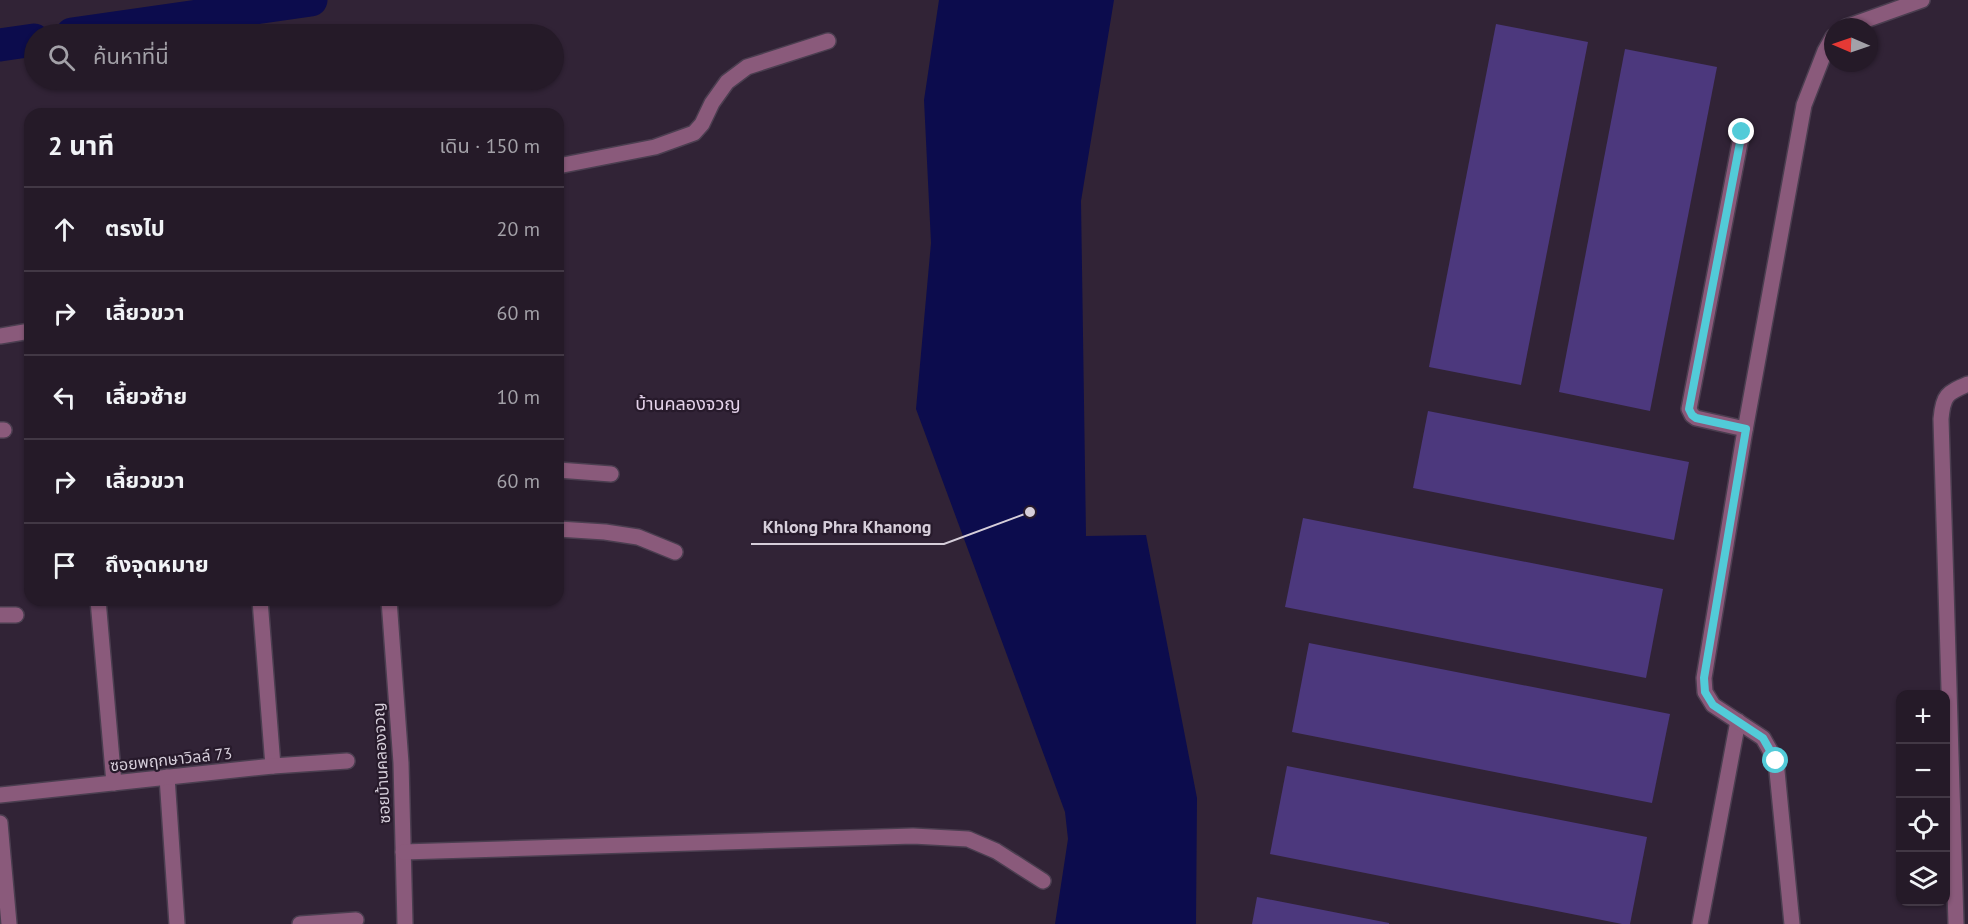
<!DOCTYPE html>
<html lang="th">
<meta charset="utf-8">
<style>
:root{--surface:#251a28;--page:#312734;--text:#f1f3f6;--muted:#a3a1a8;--line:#423845}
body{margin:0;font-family:"PT Sans","Noto Sans Thai",sans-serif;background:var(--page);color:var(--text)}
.controls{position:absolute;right:18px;bottom:18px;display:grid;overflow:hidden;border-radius:12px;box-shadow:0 2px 4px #0004}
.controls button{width:54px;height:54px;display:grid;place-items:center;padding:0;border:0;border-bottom:2px solid var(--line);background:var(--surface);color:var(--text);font:30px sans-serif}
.compass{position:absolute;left:1824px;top:18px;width:54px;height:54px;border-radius:50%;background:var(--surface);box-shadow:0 2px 4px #0004;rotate:272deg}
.stop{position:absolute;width:18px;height:18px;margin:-14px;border:4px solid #52cbd8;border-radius:50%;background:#fff}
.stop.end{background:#52cbd8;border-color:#fff;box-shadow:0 2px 6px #0008}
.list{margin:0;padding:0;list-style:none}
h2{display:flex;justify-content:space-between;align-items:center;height:78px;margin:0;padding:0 24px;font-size:26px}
h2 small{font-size:20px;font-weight:400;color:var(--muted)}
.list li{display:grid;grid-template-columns:39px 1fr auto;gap:18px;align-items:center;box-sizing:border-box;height:84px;padding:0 24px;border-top:2px solid var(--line)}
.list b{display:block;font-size:22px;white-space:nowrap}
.list em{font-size:20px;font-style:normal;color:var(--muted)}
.icon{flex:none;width:33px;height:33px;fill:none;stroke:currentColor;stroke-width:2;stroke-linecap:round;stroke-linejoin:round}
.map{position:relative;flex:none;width:1968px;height:924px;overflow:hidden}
.search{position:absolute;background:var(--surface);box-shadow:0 2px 4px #0004;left:24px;top:24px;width:540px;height:66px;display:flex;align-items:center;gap:15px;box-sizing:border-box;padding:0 21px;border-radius:33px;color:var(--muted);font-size:22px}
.panel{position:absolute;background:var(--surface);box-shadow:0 2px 4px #0004;left:24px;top:108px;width:540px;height:498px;border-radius:18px}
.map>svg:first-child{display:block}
.water{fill:#0c0c4d}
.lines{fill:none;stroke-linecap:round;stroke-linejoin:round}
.canal{stroke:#0c0c4d;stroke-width:33}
.building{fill:#4c387d}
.minor-casing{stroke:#4b3e50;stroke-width:18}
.minor{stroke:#8a5a7b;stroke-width:15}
.route{stroke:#52cbd8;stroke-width:8}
.labels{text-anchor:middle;stroke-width:4.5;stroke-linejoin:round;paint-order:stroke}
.street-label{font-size:16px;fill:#d6ceda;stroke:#271a2b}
.neighbourhood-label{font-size:18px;fill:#e4d2ea;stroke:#271a2b}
.leader{fill:none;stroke:#d6ceda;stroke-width:2}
.callout-dot{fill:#d6ceda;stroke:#271a2b;stroke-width:2}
.callout-label{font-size:18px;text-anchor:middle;font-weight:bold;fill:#d6ceda;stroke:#271a2b;stroke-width:4.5;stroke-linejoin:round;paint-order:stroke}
</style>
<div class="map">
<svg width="1968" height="924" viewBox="0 0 1968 924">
<rect width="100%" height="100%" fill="#312336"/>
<path class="water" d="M939,0H1114L1081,201L1086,536L1146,535L1197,798L1196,924H1055L1068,839L1065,812L916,409L931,243L924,100Z"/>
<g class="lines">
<g class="canal">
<path d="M72,34L311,0"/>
<path d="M0,45L34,40"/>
</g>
</g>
<g class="building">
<path d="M1496,24L1588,42L1521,385L1429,367Z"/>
<path d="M1625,49L1717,67L1650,411L1559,392Z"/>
<path d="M1428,411L1689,462L1674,540L1413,488Z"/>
<path d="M1303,518L1663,589L1646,678L1285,607Z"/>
<path d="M1309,643L1670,714L1652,803L1292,732Z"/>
<path d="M1287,766L1647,837L1630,924H1622L1270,854Z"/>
<path d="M1257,897L1389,923V924H1252Z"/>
</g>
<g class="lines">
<defs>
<g id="minor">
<path d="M1846,27L1922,0"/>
<path d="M1742,132L1689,409L1692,415L1696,418L1745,429"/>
<path d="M558,166L655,147L694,133L702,124L712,103L727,82L747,67L828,41"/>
<path d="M0,336L30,331"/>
<path d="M0,430H4"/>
<path d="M558,470L611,474"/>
<path d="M558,529L605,532L638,537L675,552"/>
<path d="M98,600L114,783"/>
<path d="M260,600L273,766"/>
<path d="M389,600L401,763L405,924"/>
<path d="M0,615H16"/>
<path d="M167,777L177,924"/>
<path d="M0,795L273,766L347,761"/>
<path d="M0,823L9,924"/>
<path d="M403,852L913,836L968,839L996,851L1043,881"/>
<path d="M300,924L356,920"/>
<path d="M1700,924L1738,721"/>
<path d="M1792,924L1776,761L1763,738L1713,705L1705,692L1704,678L1744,436L1804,105L1825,51L1833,37"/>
<path d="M1956,924L1941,419C1943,395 1947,393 1968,384"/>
</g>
</defs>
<use href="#minor" class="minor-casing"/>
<use href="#minor" class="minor"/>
</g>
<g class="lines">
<path class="route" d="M1742,132L1689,409L1692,415L1696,418L1746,429L1704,678L1705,692L1713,705L1763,738L1776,761"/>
</g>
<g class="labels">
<g class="street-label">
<text transform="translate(171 759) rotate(-6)" y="6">ซอยพฤกษาวิลล์ 73</text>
<text transform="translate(381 763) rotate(-93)" y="6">ซอยบ้านคลองจวญ</text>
</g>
<g class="neighbourhood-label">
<text x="688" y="410">บ้านคลองจวญ</text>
</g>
</g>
<path class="leader" d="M1030 512L944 544H751"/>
<circle class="callout-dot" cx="1030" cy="512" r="6"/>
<g class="callout-label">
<text x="847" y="533">Khlong Phra Khanong</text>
</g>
</svg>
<div class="controls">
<button>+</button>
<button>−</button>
<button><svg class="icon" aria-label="locate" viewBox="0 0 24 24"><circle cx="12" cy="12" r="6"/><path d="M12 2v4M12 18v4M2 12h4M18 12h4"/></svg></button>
<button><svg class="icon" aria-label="layers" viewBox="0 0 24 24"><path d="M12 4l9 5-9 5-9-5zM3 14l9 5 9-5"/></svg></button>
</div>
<svg class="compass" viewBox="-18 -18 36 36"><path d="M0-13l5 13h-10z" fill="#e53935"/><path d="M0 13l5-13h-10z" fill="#a3a1a8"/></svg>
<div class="stop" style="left:1776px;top:761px"></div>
<div class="stop end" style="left:1742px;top:132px"></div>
<div class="search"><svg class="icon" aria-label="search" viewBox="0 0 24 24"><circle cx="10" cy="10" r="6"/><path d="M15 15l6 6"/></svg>ค้นหาที่นี่</div>
<section class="panel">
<h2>2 นาที<small>เดิน · 150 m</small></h2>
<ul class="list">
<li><svg class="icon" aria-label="ahead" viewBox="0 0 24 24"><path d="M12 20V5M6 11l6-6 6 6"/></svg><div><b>ตรงไป</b></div><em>20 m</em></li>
<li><svg class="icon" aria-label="right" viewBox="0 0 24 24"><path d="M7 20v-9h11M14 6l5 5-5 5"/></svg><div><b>เลี้ยวขวา</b></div><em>60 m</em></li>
<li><svg class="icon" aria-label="left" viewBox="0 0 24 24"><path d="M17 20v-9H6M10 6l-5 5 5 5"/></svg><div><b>เลี้ยวซ้าย</b></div><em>10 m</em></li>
<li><svg class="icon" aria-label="right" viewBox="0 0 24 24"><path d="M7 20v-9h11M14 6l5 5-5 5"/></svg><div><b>เลี้ยวขวา</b></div><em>60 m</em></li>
<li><svg class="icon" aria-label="arrive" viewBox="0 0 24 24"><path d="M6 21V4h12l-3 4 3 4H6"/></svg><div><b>ถึงจุดหมาย</b></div></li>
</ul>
</section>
</div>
